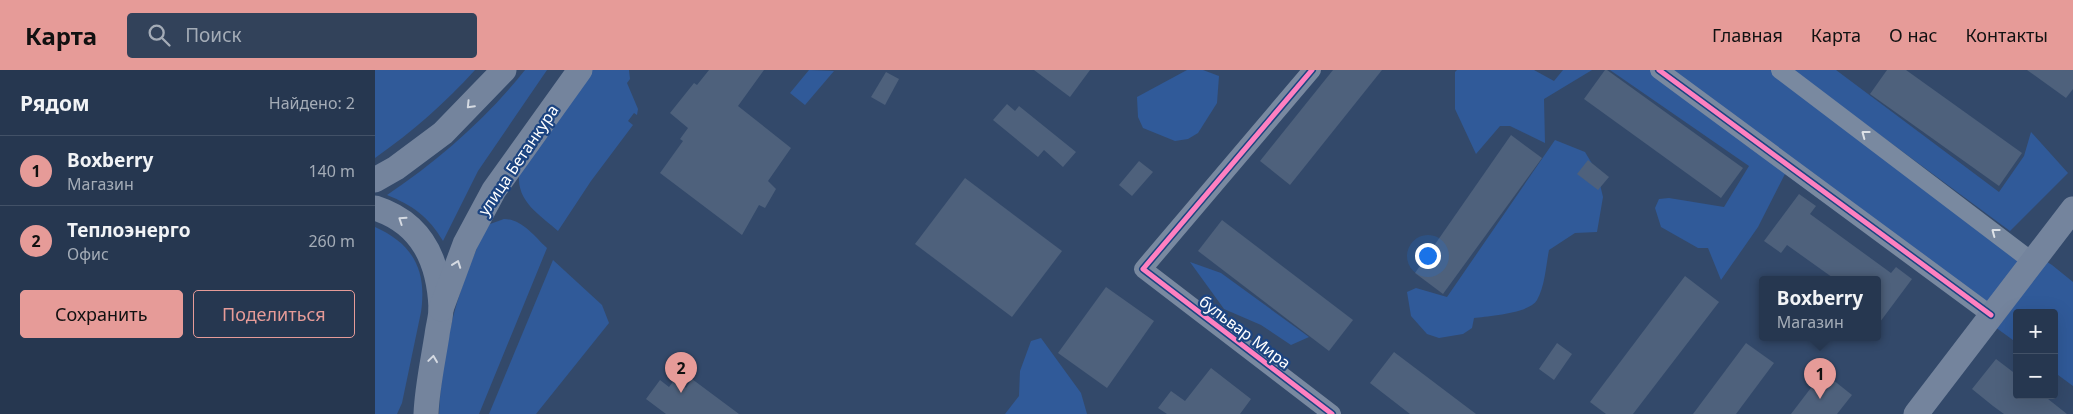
<!DOCTYPE html>
<html lang="ru">
<meta charset="utf-8">
<style>
:root{--surface:#263750;--page:#32425a;--text:#f1f3f6;--muted:#a4acb7;--line:#425167;--accent:#e69b98}
body{margin:0;font-family:"Noto Sans",sans-serif;background:var(--page);color:var(--text)}
.controls{position:absolute;right:15px;bottom:15px;display:grid;overflow:hidden;border-radius:5px;box-shadow:0 5px 20px #0002}
.controls button{width:45px;height:45px;display:grid;place-items:center;padding:0;border:0;border-bottom:1px solid var(--line);background:var(--surface);color:var(--text);font:25px sans-serif}
.you{position:absolute;left:1052px;top:185px;width:18px;height:18px;margin:-12px;border:4px solid #fff;border-radius:50%;background:#1a73e8;box-shadow:0 0 0 8px #1a73e833}
.badge{display:grid;place-items:center;width:32px;height:32px;border-radius:50%;background:var(--accent);color:#111;font-size:16px;font-weight:700}
.pin{position:absolute;translate:-50% -41px;filter:drop-shadow(0 1px 2px #0008)}
.pin::after{content:'';position:absolute;top:26px;width:18px;height:15px;background:inherit;clip-path:polygon(0 0,100% 0,50% 100%)}
.popup{position:absolute;left:1384px;top:206px;width:122px;height:65px;box-sizing:border-box;display:grid;place-content:center;border-radius:5px;background:var(--surface);filter:drop-shadow(0 1px 4px #0005);font-size:16px;white-space:nowrap;color:var(--muted)}
.popup b{font-size:19px;color:var(--text)}
.popup::after{content:'';position:absolute;left:50%;top:100%;margin-left:-10px;border:10px solid transparent;border-top-color:var(--surface)}
.list{margin:0;padding:0;list-style:none}
h2{display:flex;justify-content:space-between;align-items:center;height:65px;margin:0;padding:0 20px;font-size:21px}
h2 small{font-size:16px;font-weight:400;color:var(--muted)}
.list li{display:grid;grid-template-columns:32px 1fr auto;gap:15px;align-items:center;box-sizing:border-box;height:70px;padding:0 20px;border-top:1px solid var(--line)}
.list b{display:block;font-size:19px;white-space:nowrap}
.list p{margin:0;font-size:16px;white-space:nowrap;color:var(--muted)}
.list em{font-size:16px;font-style:normal;color:var(--muted)}
.actions{display:flex;gap:10px;padding:15px 20px}
.actions a{flex:1;padding:11px 0;border:1px solid var(--accent);border-radius:5px;text-align:center;font-size:18px;color:var(--accent)}
.actions .main{background:var(--accent);color:#111}
.icon{flex:none;width:28px;height:28px;fill:none;stroke:currentColor;stroke-width:2;stroke-linecap:round;stroke-linejoin:round}
.map{position:relative;flex:none;width:1698px;height:344px;overflow:hidden}
header{display:flex;align-items:center;gap:30px;box-sizing:border-box;height:70px;padding:0 25px;background:var(--accent);color:#111}
header strong{font-size:24px}
nav{display:flex;gap:28px;margin-inline-start:auto;font-size:18px}
.search{width:350px;height:45px;background:var(--page);display:flex;align-items:center;gap:12px;box-sizing:border-box;padding:0 18px;border-radius:5px;color:var(--muted);font-size:19px}
main{display:flex}
aside{flex:1;background:var(--surface)}
.map>svg:first-child{display:block}
.green{fill:#305a99}
.building{fill:#4e617c}
.lines{fill:none;stroke-linecap:round;stroke-linejoin:round}
.minor{stroke:#7989a0;stroke-width:18}
.secondary{stroke:#74849d;stroke-width:25}
.cycleway-casing{stroke:#1c4481;stroke-width:8}
.cycleway{stroke:#ff80c0;stroke-width:5}
.oneway{stroke:#d5dae2}
.oneway2{stroke:#dee2e7}
.labels{text-anchor:middle;stroke-width:4.5;stroke-linejoin:round;paint-order:stroke}
.street-label{font-size:16px;fill:#fff;stroke:#1c4481}
</style>
<header>
<strong>Карта</strong>
<div class="search"><svg class="icon" aria-label="search" viewBox="0 0 24 24"><circle cx="10" cy="10" r="6"/><path d="M15 15l6 6"/></svg>Поиск</div>
<nav><a>Главная</a><a>Карта</a><a>О нас</a><a>Контакты</a></nav>
</header>
<main>
<aside>
<h2>Рядом<small>Найдено: 2</small></h2>
<ul class="list">
<li><span class="badge">1</span><div><b>Boxberry</b><p>Магазин</p></div><em>140 m</em></li>
<li><span class="badge">2</span><div><b>Теплоэнерго</b><p>Офис</p></div><em>260 m</em></li>
</ul>
<div class="actions"><a class="main">Сохранить</a><a>Поделиться</a></div>
</aside>
<div class="map">
<svg width="1698" height="344" viewBox="0 0 1698 344">
<rect width="100%" height="100%" fill="#33496a"/>
<g class="green">
<path d="M0,0H100C70,33 37,62 0,88Z"/>
<path d="M150,0H172L103,101L68,171C54,147 37,135 12,125C64,90 111,49 150,0Z"/>
<path d="M213,0H254L255,9L252,13L263,39L262,45L259,43L253,51L258,55L216,111L183,161C165,145 142,132 144,105Z"/>
<path d="M434,0L459,1L430,35L415,23Z"/>
<path d="M812,0H828L844,6L842,33L823,63L813,69L800,71L768,58L763,47L762,27Z"/>
<path d="M1082,0H1159L1179,11L1188,0H1217L1169,29L1170,73L1135,56H1125L1101,84L1080,39V2Z"/>
<path d="M1235,0H1414L1634,168L1677,195L1698,212V316L1679,302V243H1642V273L1410,104L1383,157L1346,210L1333,178H1323L1286,157L1280,138L1284,129L1294,128L1349,137L1374,96Z"/>
<path d="M1417,0H1461L1624,122L1649,86L1656,62L1693,103L1635,161Z"/>
<path d="M1180,70L1210,82L1222,102L1228,127L1222,162L1200,163L1174,180C1171,195 1170,216 1162,230C1155,243 1114,246 1099,248L1097,258L1088,264L1064,268L1052,264L1036,246L1032,222L1041,218L1072,227Z"/>
<path d="M129,149C147,149 159,166 172,178L104,344H64C68,274 80,226 109,162L115,154Z"/>
<path d="M0,157C38,174 52,200 46,242L27,333L22,344H0Z"/>
<path d="M178,190L227,235L234,253L161,344H114Z"/>
<path d="M815,192L846,203L934,267L916,275L886,255L849,239Z"/>
<path d="M666,268L706,323L712,344H630L644,326L645,301L656,271Z"/>
</g>
<g class="building">
<path d="M334,0H389L363,36L416,78L393,111L401,119L390,138L384,135L367,165L285,103L308,71L305,69L313,58L295,43L319,13L322,15Z"/>
<path d="M659,0H715L695,27Z"/>
<path d="M958,0H1007L915,115L885,91Z"/>
<path d="M1230,0H1232L1368,98L1346,128L1209,29Z"/>
<path d="M1512,0H1531L1647,83L1624,116L1495,24Z"/>
<path d="M1652,0H1698V19L1691,28Z"/>
<path d="M511,2L524,9L510,35L496,27Z"/>
<path d="M632,34L640,41L644,36L701,82L688,97L669,80L663,87L618,50Z"/>
<path d="M1136,65L1167,88L1068,224L1040,203Z"/>
<path d="M1213,90L1234,107L1223,120L1202,104Z"/>
<path d="M764,91L778,102L757,126L744,115Z"/>
<path d="M590,108L687,181L637,247L540,174Z"/>
<path d="M1424,124L1441,136L1435,144L1516,203L1521,197L1537,209L1502,256V210H1461L1412,175L1406,183L1389,171Z"/>
<path d="M847,150L978,250L954,281L823,181Z"/>
<path d="M1310,206L1344,232L1258,344H1231L1215,332Z"/>
<path d="M731,217L779,251L732,318L683,283Z"/>
<path d="M1182,273L1197,284L1179,310L1164,299Z"/>
<path d="M1371,273L1399,293L1361,344H1318Z"/>
<path d="M1019,282L1101,344H1035L995,313Z"/>
<path d="M1621,289L1642,305V325H1668L1692,344H1629L1618,336L1597,319Z"/>
<path d="M836,298L876,329L865,344H792L783,338L796,321L810,331Z"/>
<path d="M1448,302L1477,325L1462,344H1416Z"/>
<path d="M300,309L311,318L317,309L364,344H291L271,329L285,310L294,317Z"/>
</g>
<g class="lines">
<g class="minor">
<path d="M937,0L768,199L957,344"/>
<path d="M1284,0L1616,245"/>
<path d="M1405,0L1658,192"/>
</g>
<g class="secondary">
<path d="M0,110L21,98L68,63L129,0"/>
<path d="M0,138C47,153 64,191 66,238C66,247 63,256 62,265C58,291 52,318 51,344"/>
<path d="M66,239L90,174L119,120L205,0"/>
<path d="M1541,344L1698,139"/>
</g>
<defs>
<g id="cycleway">
<path d="M937,0L768,199L957,344"/>
<path d="M1284,0L1616,245"/>
</g>
</defs>
<use href="#cycleway" class="cycleway-casing"/>
<use href="#cycleway" class="cycleway"/>
</g>
<defs><path id="oneway-chevron" d="M-2-3.5L2.5 0L-2 3.5" fill="none" stroke-width="1.6" stroke-linecap="round" stroke-linejoin="round" transform="scale(1.25)"/></defs>
<g class="oneway">
<use href="#oneway-chevron" transform="translate(95 35) rotate(134)"/>
<use href="#oneway-chevron" transform="translate(27 150) rotate(-146)"/>
<use href="#oneway-chevron" transform="translate(82 194) rotate(-70)"/>
<use href="#oneway-chevron" transform="translate(58 289) rotate(-82)"/>
</g>
<g class="oneway2">
<use href="#oneway-chevron" transform="translate(1490 64) rotate(-143)"/>
<use href="#oneway-chevron" transform="translate(1620 162) rotate(-143)"/>
</g>
<g class="labels">
<g class="street-label">
<text transform="translate(143 90) rotate(-56)" y="6">улица Бетанкура</text>
<text transform="translate(870 262) rotate(37)" y="6">бульвар Мира</text>
</g>
</g>
</svg>
<div class="controls">
<button>+</button>
<button>−</button>
</div>
<div class="you"></div>
<div class="pin badge" style="left:1445px;top:329px">1</div>
<div class="popup"><b>Boxberry</b>Магазин</div>
<div class="pin badge" style="left:306px;top:323px">2</div>
</div>
</main>
